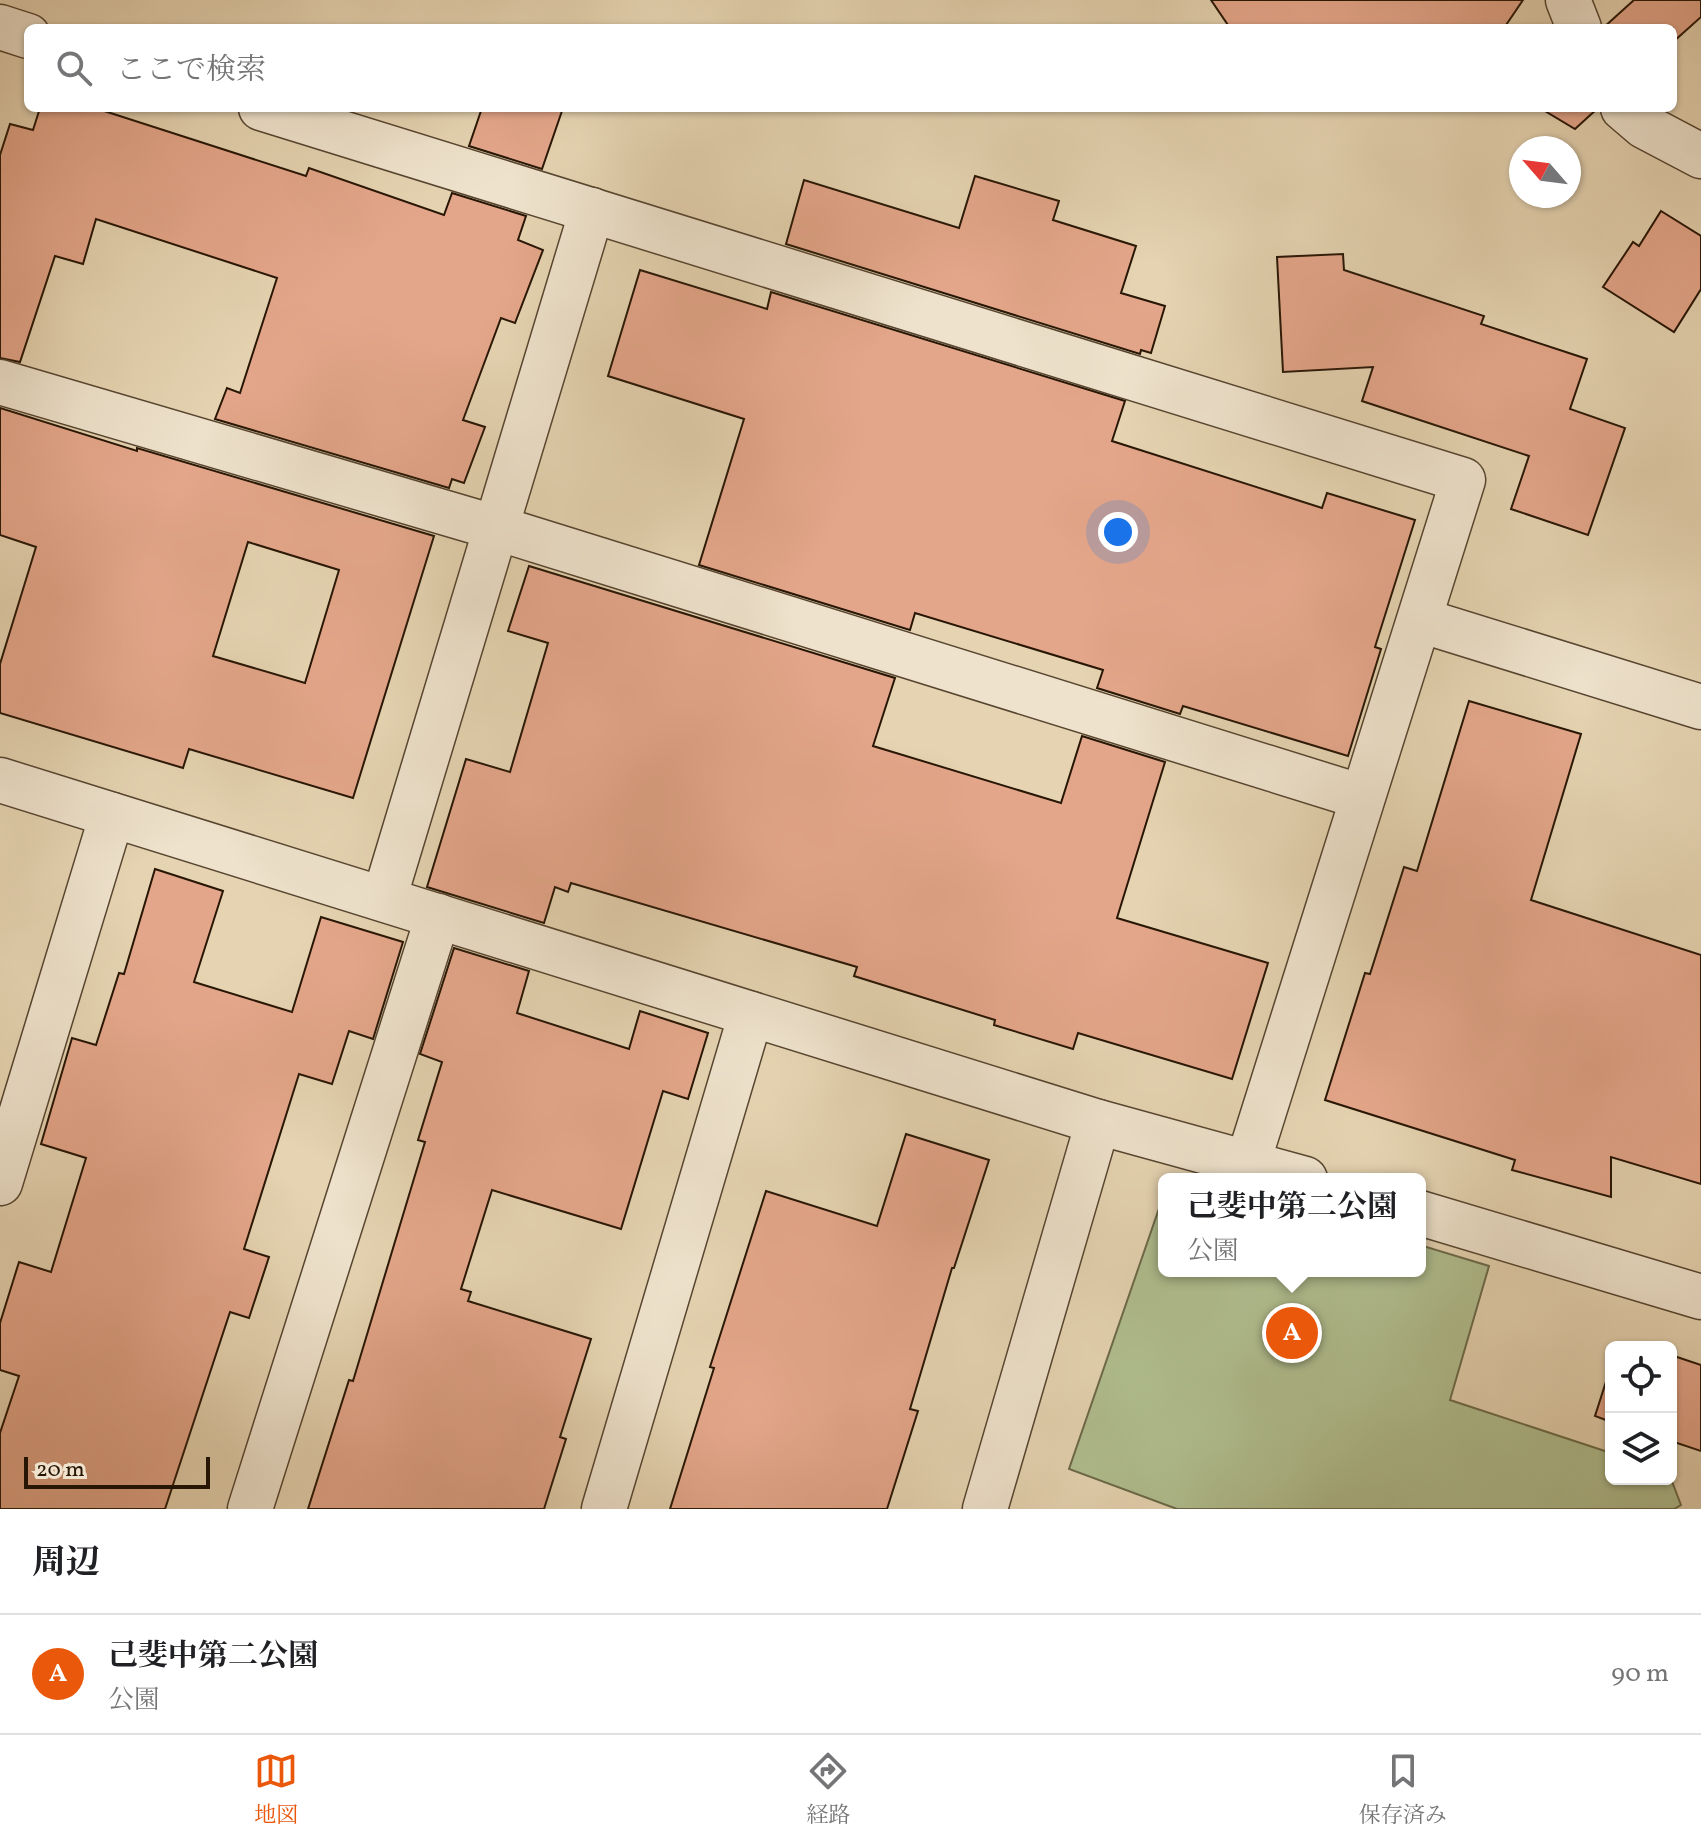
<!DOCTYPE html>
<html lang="ja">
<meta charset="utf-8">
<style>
:root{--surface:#fff;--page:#f2f2f2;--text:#202124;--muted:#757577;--line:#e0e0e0;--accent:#ea580c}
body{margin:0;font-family:Vollkorn,"Noto Serif JP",serif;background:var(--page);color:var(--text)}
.controls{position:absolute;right:24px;bottom:24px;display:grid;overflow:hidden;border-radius:12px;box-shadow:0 2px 6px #0004}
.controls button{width:72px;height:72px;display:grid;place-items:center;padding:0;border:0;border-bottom:2px solid var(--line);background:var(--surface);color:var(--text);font:40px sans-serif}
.compass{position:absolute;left:1509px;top:136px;width:72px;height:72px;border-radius:50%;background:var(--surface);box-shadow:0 2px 6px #0004;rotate:298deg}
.scale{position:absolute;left:24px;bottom:20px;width:186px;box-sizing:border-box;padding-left:8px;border:4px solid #281605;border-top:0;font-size:22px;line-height:28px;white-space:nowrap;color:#281605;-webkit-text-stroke:6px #eee2cc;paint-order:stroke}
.you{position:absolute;left:1118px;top:532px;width:28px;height:28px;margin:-20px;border:6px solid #fff;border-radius:50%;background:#1a73e8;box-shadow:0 0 0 12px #1a73e833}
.badge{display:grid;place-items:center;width:52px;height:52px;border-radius:50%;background:var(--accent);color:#fff;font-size:26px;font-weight:700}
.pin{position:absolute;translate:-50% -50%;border:4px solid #fff;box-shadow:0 2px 8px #0006}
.popup{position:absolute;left:1158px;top:1173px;width:268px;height:104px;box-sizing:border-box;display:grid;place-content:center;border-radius:12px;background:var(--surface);filter:drop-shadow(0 2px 6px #0005);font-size:26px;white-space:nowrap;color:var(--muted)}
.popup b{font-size:30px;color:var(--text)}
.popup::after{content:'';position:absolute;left:50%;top:100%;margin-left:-16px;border:16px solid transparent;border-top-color:var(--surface)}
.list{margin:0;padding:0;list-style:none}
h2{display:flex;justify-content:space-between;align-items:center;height:104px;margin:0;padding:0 32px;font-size:34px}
h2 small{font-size:26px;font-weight:400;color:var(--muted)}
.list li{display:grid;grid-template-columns:52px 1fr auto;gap:24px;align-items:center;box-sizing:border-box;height:120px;padding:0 32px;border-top:2px solid var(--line)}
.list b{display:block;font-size:30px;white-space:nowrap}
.list p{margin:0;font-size:26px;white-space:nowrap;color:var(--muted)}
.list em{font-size:26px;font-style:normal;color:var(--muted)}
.icon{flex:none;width:44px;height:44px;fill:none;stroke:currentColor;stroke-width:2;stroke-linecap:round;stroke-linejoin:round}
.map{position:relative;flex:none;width:1701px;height:1509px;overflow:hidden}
.search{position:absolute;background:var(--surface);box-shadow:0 2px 6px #0004;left:24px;right:24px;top:24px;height:88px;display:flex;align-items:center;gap:20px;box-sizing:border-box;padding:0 28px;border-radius:12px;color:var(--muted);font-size:30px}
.sheet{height:224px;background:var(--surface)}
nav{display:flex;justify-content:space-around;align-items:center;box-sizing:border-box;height:112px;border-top:2px solid var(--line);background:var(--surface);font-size:22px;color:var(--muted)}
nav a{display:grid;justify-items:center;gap:4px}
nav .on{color:var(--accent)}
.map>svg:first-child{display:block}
.green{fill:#b0be8f;stroke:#6c6a4a;stroke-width:2}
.building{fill:#e4a68a;stroke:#281605;stroke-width:2;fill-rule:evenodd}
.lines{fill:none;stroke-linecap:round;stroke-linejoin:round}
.street-casing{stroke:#574530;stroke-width:47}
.street{stroke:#eee2cc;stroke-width:44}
</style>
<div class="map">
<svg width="1701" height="1509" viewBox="0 0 1701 1509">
<rect width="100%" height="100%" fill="#e5d3b1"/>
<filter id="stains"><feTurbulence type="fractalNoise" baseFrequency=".0025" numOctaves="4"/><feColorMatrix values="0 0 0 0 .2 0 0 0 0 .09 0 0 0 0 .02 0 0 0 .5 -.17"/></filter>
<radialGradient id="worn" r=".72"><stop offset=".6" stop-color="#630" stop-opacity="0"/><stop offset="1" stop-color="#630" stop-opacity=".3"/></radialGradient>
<path class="green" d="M1164,1194V1271H1420V1245L1489,1266L1450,1400L1611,1453V1479H1671L1681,1505L1674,1509H1177L1069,1469Z"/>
<g class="building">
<path d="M1211,0H1523L1504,28H1230Z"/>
<path d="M1634,0H1701V17L1673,42V28H1603Z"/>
<path d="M40,108H95L306,176L309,168L444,215L452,193L526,216L518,240L543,250L515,323L501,318L463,420L485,427L464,483L452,479L449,488L215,419L227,388L240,393L277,278L96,219L83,264L55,256L20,362L0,358V155L10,124L33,130Z"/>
<path d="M482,108H563L542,169L469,146Z"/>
<path d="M1540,108H1598L1575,129Z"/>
<path d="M975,176L1059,201L1053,220L1136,246L1121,293L1165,306L1151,353L1141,350L1140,354L786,244L804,180L959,228Z"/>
<path d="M1661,211L1701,236V289L1674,332L1603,287L1633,242L1639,246Z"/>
<path d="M1343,254L1344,270L1484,316L1481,324L1587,359L1570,409L1625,428L1588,535L1511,509L1529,456L1362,401L1373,367L1283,372L1277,257Z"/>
<path d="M640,270L767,309L771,292L1125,401L1112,441L1322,508L1327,493L1415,520L1375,647L1381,649L1348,756L1183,706L1180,714L1097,688L1103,670L915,613L910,630L699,565L744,419L608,376Z"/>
<path d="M0,408L137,451V448L434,536L353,798L189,749L183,768L0,713V664L36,547L0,535ZM248,542L339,570L305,683L213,656Z"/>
<path d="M529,566L895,678L873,746L1061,803L1082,736L1165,762L1117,918L1268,963L1232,1079L1078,1033L1073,1049L994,1025L995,1020L854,976L857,967L571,883L568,892L555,887L544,923L427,887L466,759L510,772L548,643L508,631Z"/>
<path d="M1469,701L1581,734L1531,900L1701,955V1184L1611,1157V1197L1512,1170L1515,1160L1325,1100L1365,973L1370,974L1404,867L1417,871Z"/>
<path d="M155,869L223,891L194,982L292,1012L321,917L403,942L373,1039L349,1031L332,1084L299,1074L244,1249L269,1257L249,1318L230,1312L165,1509H0V1433L19,1376L0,1370V1323L19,1262L51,1272L86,1158L41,1144L72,1038L96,1045L119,973L124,974Z"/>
<path d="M454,948L529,971L517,1013L629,1049L640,1011L708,1033L688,1099L663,1091L621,1229L492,1190L461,1289L471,1292L468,1301L591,1339L560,1437L566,1439L544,1509H308L349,1380L353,1381L425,1142L418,1140L442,1062L420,1054Z"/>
<path d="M906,1134L989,1160L954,1268H952L910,1409L918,1411L887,1509H670L714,1368L710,1367L766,1191L877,1226Z"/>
<path d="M1671,1355L1701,1365V1451L1671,1441Z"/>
<path d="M1611,1366V1422L1595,1416Z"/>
</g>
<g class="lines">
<defs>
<g id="street">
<path d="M1568,0L1579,28"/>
<path d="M0,27L28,36"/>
<path d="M261,108L1463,480L1248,1162"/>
<path d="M1623,108L1644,126L1701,156"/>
<path d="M0,382L497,528L1362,797"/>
<path d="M1420,620L1701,707"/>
<path d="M0,780L1098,1122L1305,1179"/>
<path d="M384,899L592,210"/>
<path d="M0,1183L112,815"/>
<path d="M1420,1213L1701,1297"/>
<path d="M250,1509L438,916"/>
<path d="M604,1509L751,1014"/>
<path d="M985,1509L1098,1122"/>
</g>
</defs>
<use href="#street" class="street-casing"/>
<use href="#street" class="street"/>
</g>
<rect width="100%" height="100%" filter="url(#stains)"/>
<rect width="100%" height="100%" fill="url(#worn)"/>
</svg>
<div class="controls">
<button><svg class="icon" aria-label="locate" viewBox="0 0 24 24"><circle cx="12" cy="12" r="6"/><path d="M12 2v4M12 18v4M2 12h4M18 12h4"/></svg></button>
<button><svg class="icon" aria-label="layers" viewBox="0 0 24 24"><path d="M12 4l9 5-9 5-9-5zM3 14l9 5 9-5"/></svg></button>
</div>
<svg class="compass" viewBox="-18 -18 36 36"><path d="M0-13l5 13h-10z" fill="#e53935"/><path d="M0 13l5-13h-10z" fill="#757577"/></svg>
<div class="scale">20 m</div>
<div class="you"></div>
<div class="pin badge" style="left:1292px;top:1333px">A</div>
<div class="popup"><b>己斐中第二公園</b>公園</div>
<div class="search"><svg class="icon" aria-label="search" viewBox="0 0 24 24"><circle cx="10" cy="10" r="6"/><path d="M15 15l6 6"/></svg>ここで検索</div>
</div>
<section class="sheet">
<h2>周辺<small></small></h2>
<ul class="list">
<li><span class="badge">A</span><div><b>己斐中第二公園</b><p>公園</p></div><em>90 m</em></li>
</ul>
</section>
<nav>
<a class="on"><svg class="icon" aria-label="map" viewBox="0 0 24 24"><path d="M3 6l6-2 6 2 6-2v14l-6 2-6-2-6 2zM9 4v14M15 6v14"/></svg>地図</a>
<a><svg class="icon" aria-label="directions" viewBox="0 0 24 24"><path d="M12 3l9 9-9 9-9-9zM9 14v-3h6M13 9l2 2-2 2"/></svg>経路</a>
<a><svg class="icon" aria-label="saved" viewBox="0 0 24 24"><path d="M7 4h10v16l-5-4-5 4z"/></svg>保存済み</a>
</nav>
